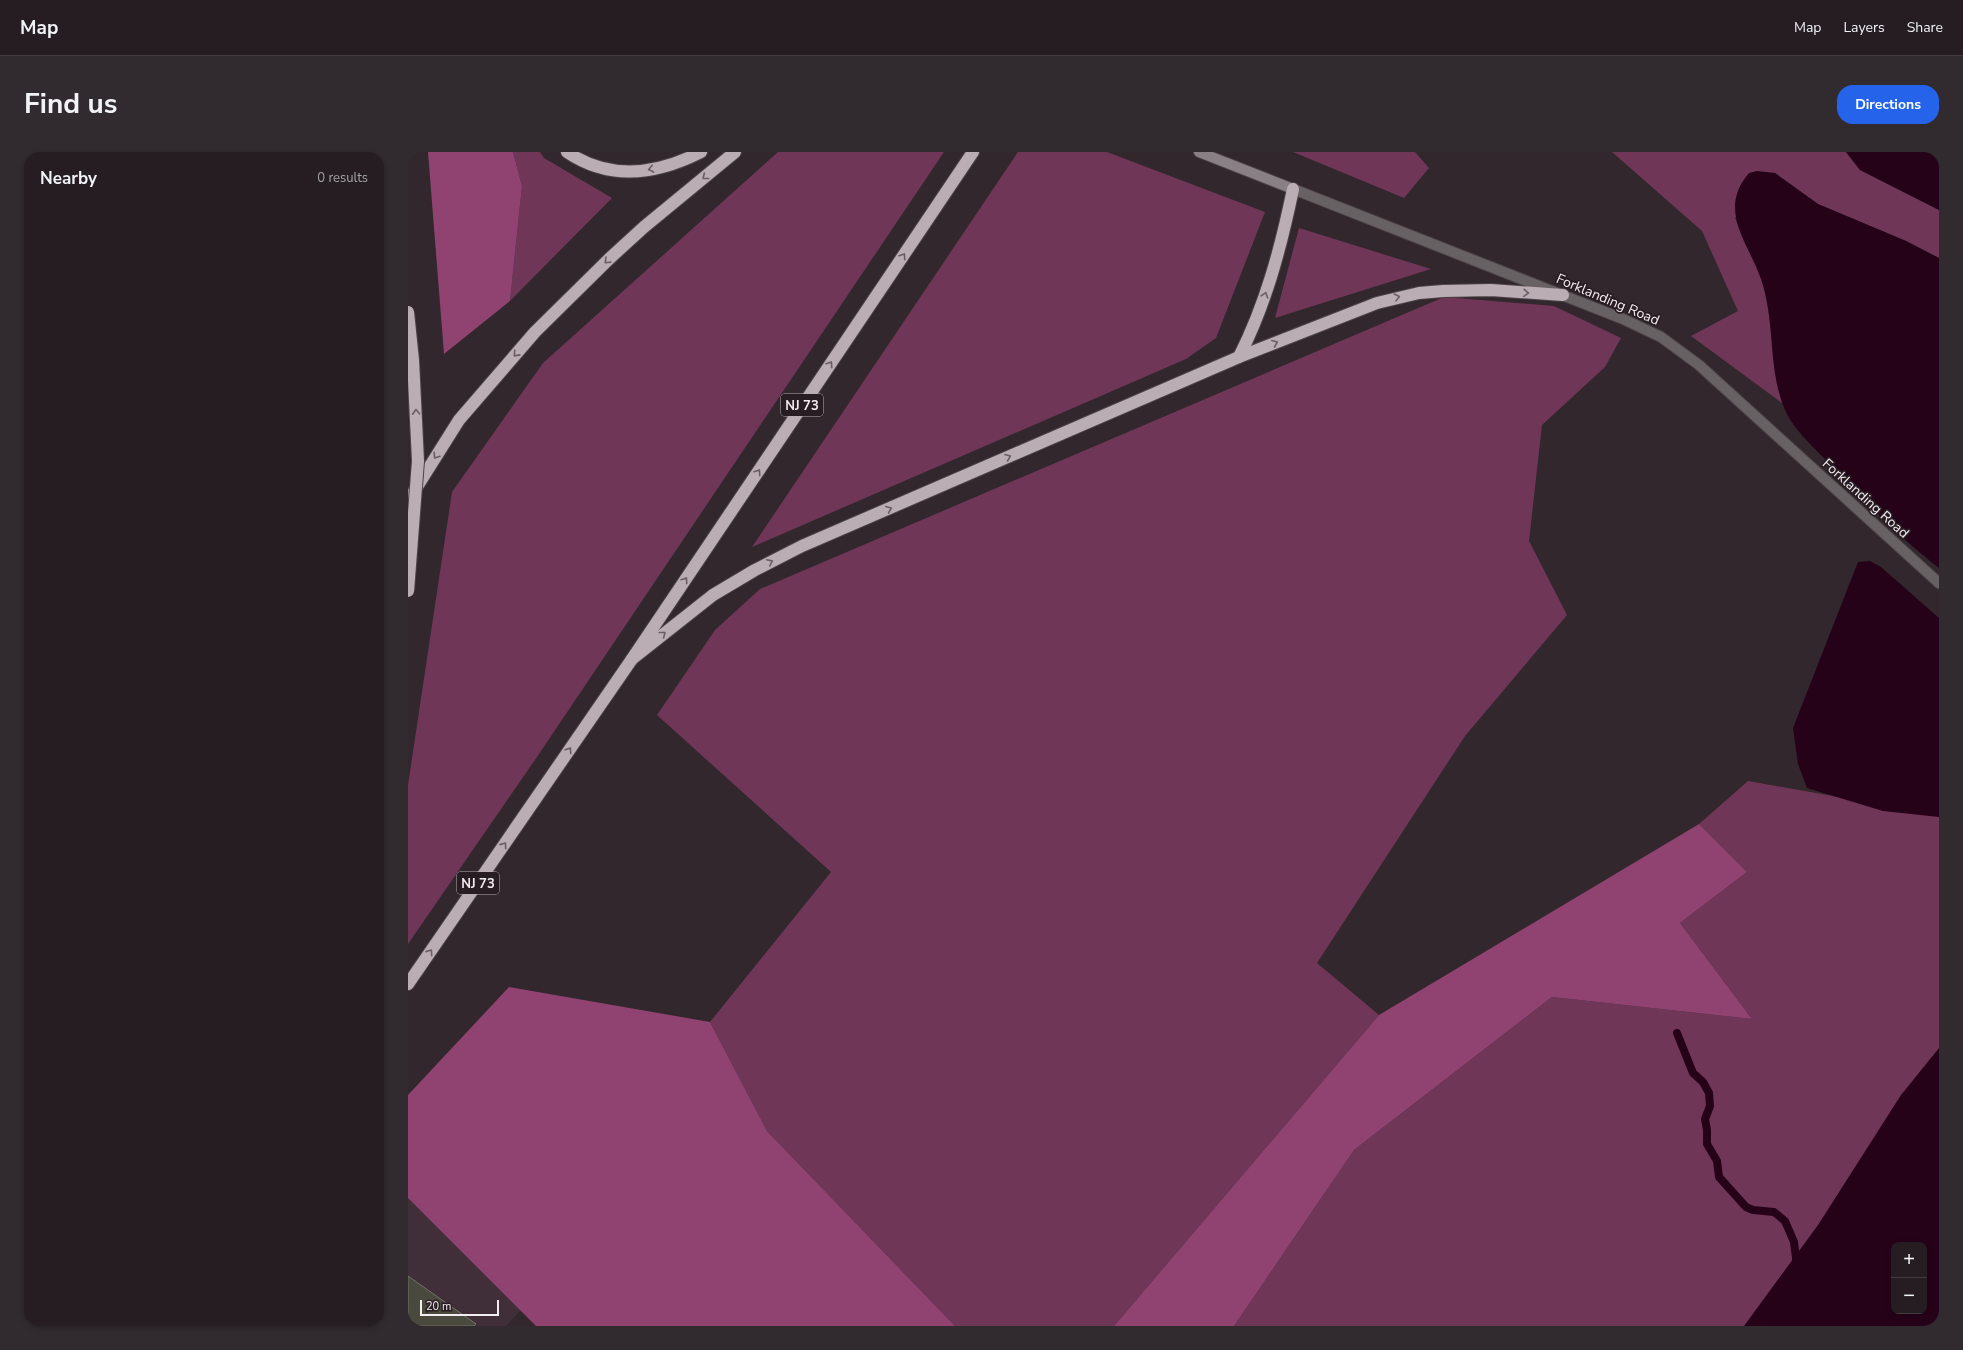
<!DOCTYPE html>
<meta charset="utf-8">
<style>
:root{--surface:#251d21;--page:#312a2e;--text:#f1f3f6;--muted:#a3a2a5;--line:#423b3f;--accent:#2563eb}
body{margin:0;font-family:"Nunito Sans",sans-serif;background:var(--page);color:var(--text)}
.controls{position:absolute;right:12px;bottom:12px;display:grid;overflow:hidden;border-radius:8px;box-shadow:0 2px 6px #0003}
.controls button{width:36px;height:36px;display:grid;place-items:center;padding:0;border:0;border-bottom:1px solid var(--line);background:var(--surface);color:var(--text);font:20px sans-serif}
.scale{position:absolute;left:12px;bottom:10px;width:79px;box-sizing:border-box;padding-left:4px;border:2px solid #f4edf0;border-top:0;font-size:11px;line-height:14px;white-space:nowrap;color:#f4edf0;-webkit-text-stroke:3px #271d23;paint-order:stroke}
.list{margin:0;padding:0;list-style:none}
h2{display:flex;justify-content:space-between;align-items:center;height:52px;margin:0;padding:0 16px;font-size:17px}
h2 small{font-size:13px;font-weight:400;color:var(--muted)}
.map{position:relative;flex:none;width:1531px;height:1174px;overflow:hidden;border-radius:16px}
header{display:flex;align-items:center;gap:24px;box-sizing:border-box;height:56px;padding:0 20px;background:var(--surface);border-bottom:1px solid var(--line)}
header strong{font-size:19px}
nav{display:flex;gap:22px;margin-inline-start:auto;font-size:14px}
.intro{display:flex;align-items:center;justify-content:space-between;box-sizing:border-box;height:96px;padding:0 24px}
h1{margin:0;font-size:28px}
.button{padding:10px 18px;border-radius:16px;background:var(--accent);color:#fff;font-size:14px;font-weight:700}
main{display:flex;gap:24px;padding:0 24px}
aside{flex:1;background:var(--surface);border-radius:16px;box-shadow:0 2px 6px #0003}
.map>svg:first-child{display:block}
.built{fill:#402f38}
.green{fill:#703658;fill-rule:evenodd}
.forest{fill:#904371}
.water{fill:#260219;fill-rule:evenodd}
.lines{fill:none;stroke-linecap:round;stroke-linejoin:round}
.stream{stroke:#260219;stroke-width:8}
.building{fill:#49493d;stroke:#727366}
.street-casing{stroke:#4c4347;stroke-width:12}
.secondary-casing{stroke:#4c4347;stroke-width:12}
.highway-casing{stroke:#4c4347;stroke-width:14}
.street{stroke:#676164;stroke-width:10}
.secondary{stroke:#898085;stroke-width:10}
.highway{stroke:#bbadb4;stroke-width:12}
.highway-bridge-casing{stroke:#4c4347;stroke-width:14;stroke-linecap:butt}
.highway-bridge{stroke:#bbadb4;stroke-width:12}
.oneway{stroke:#6a5e64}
.labels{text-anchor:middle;stroke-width:3.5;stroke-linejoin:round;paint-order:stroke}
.shield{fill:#271d23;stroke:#b6afb2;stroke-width:1}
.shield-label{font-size:13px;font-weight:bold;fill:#f4edf0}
.street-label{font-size:14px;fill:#f4edf0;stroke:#271d23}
</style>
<header>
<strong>Map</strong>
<nav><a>Map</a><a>Layers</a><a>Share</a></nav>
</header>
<div class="intro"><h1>Find us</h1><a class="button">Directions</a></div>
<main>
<aside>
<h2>Nearby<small>0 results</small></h2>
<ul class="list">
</ul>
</aside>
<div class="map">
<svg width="1531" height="1174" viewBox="0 0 1531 1174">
<rect width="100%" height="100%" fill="#31272c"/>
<path class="built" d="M0,1046L113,1158L98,1174H0Z"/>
<g class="green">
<path d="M105,0H132L136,6L204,46L102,149L114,34Z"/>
<path d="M370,0H536L131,602L0,792V633L44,340L135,211Z"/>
<path d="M610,0H699L857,60L808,186L778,207L344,395Z"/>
<path d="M885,0H1007L1021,16L996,46Z"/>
<path d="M1204,0H1438L1452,18L1531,58V106L1498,89L1410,52L1367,21L1327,66C1336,87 1348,108 1354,129C1365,169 1364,211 1374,251L1283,184L1330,159L1294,79Z"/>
<path d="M891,76L1023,117L867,166Z"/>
<path d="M1036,145L1146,154L1213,186L1197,215L1134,273L1121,389L1159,463L1057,584L909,811L971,863L706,1174H547L359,979L302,870L423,720L249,563L307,478L352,437Z"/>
<path d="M1340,629L1531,663V1174H826L946,998L1144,845L1344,867L1272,771L1339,720L1291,672ZM1486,1093H1516V1159H1486Z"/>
</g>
<g class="forest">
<path d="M20,0H105L114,34L102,149L36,202Z"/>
<path d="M1291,672L1339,720L1272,771L1344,867L1144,845L946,998L826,1174H706L971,863Z"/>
<path d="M101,835L302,870L359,979L547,1174H128L0,1046V943Z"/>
</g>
<g class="water">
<path d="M1438,0H1531V58L1452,18Z"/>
<path d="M1349,19L1367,21L1410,52L1498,89L1531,106V416C1492,386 1457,349 1424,314C1405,294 1382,276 1374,250C1360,210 1367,166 1353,127C1340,90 1309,58 1341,21Z"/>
<path d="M1462,409L1473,415L1531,466V665L1475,659L1399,636L1390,612L1385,576L1450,410Z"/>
<path d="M1531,896V1174H1336L1410,1073L1493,943ZM1486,1093H1516V1159H1486Z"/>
</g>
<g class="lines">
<path class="stream" d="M1269,881L1285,921L1295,930L1301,941L1302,954L1297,967L1299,978V992L1309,1009L1311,1025L1338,1055L1345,1058L1366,1060L1377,1069L1386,1090L1389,1114"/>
</g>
<path class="building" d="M0,1124L68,1172L66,1174H0Z"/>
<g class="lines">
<defs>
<path id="street" d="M885,37L1215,167L1253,185L1291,213L1531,431"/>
<path id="secondary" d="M791,0L885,37"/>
<g id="highway">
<path d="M159,0C202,29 248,23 293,0"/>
<path d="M831,205C858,152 873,95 885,37"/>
<path d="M0,349L51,268L127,180L201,107L236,75L327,0"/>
<path d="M224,507L305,443L347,418L394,394L831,205L969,151L1011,141L1035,139L1083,138L1155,143"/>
<path d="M0,832L224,507L565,0"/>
</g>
</defs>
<use href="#street" class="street-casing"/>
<use href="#secondary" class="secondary-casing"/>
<use href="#highway" class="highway-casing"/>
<use href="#street" class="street"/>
<use href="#secondary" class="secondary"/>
<use href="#highway" class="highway"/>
<defs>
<path id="highway-bridge" d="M0,160L5,208L10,309L0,439"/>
</defs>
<use href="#highway-bridge" class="highway-bridge-casing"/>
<use href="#highway-bridge" class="highway-bridge"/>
</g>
<defs><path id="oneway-chevron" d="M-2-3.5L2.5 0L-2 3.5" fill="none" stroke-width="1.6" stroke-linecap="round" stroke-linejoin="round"/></defs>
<g class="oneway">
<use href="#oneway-chevron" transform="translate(243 17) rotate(169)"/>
<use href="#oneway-chevron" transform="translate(297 25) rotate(141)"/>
<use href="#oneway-chevron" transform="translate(495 104) rotate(-56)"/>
<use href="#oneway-chevron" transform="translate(199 109) rotate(136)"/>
<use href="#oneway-chevron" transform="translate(1118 141) rotate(4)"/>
<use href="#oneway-chevron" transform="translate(857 143) rotate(-72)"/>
<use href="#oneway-chevron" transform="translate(989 145) rotate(-14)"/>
<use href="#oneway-chevron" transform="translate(867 191) rotate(-22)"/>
<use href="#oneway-chevron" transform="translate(108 202) rotate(132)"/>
<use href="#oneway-chevron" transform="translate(422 212) rotate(-56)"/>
<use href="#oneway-chevron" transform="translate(8 260) rotate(-93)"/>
<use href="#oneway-chevron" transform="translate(28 304) rotate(123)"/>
<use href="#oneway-chevron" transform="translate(600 305) rotate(-23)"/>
<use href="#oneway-chevron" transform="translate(350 320) rotate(-56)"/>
<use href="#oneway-chevron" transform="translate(481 357) rotate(-23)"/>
<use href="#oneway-chevron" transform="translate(362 410) rotate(-27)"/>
<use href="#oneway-chevron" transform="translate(277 428) rotate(-56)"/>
<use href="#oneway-chevron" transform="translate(255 482) rotate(-38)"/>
<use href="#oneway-chevron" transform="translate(161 598) rotate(-56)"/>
<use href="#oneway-chevron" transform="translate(96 693) rotate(-55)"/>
<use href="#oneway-chevron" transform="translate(22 800) rotate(-55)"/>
</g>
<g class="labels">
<g class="shield">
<rect x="373" y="242" width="42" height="22" rx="3"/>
<rect x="49" y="720" width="42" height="22" rx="3"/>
</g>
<g class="shield-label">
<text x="394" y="258">NJ 73</text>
<text x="70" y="736">NJ 73</text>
</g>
<g class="street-label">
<text transform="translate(1200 147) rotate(23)" y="5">Forklanding Road</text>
<text transform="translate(1458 346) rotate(42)" y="5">Forklanding Road</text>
</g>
</g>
</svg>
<div class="controls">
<button>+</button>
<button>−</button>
</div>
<div class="scale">20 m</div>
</div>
</main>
